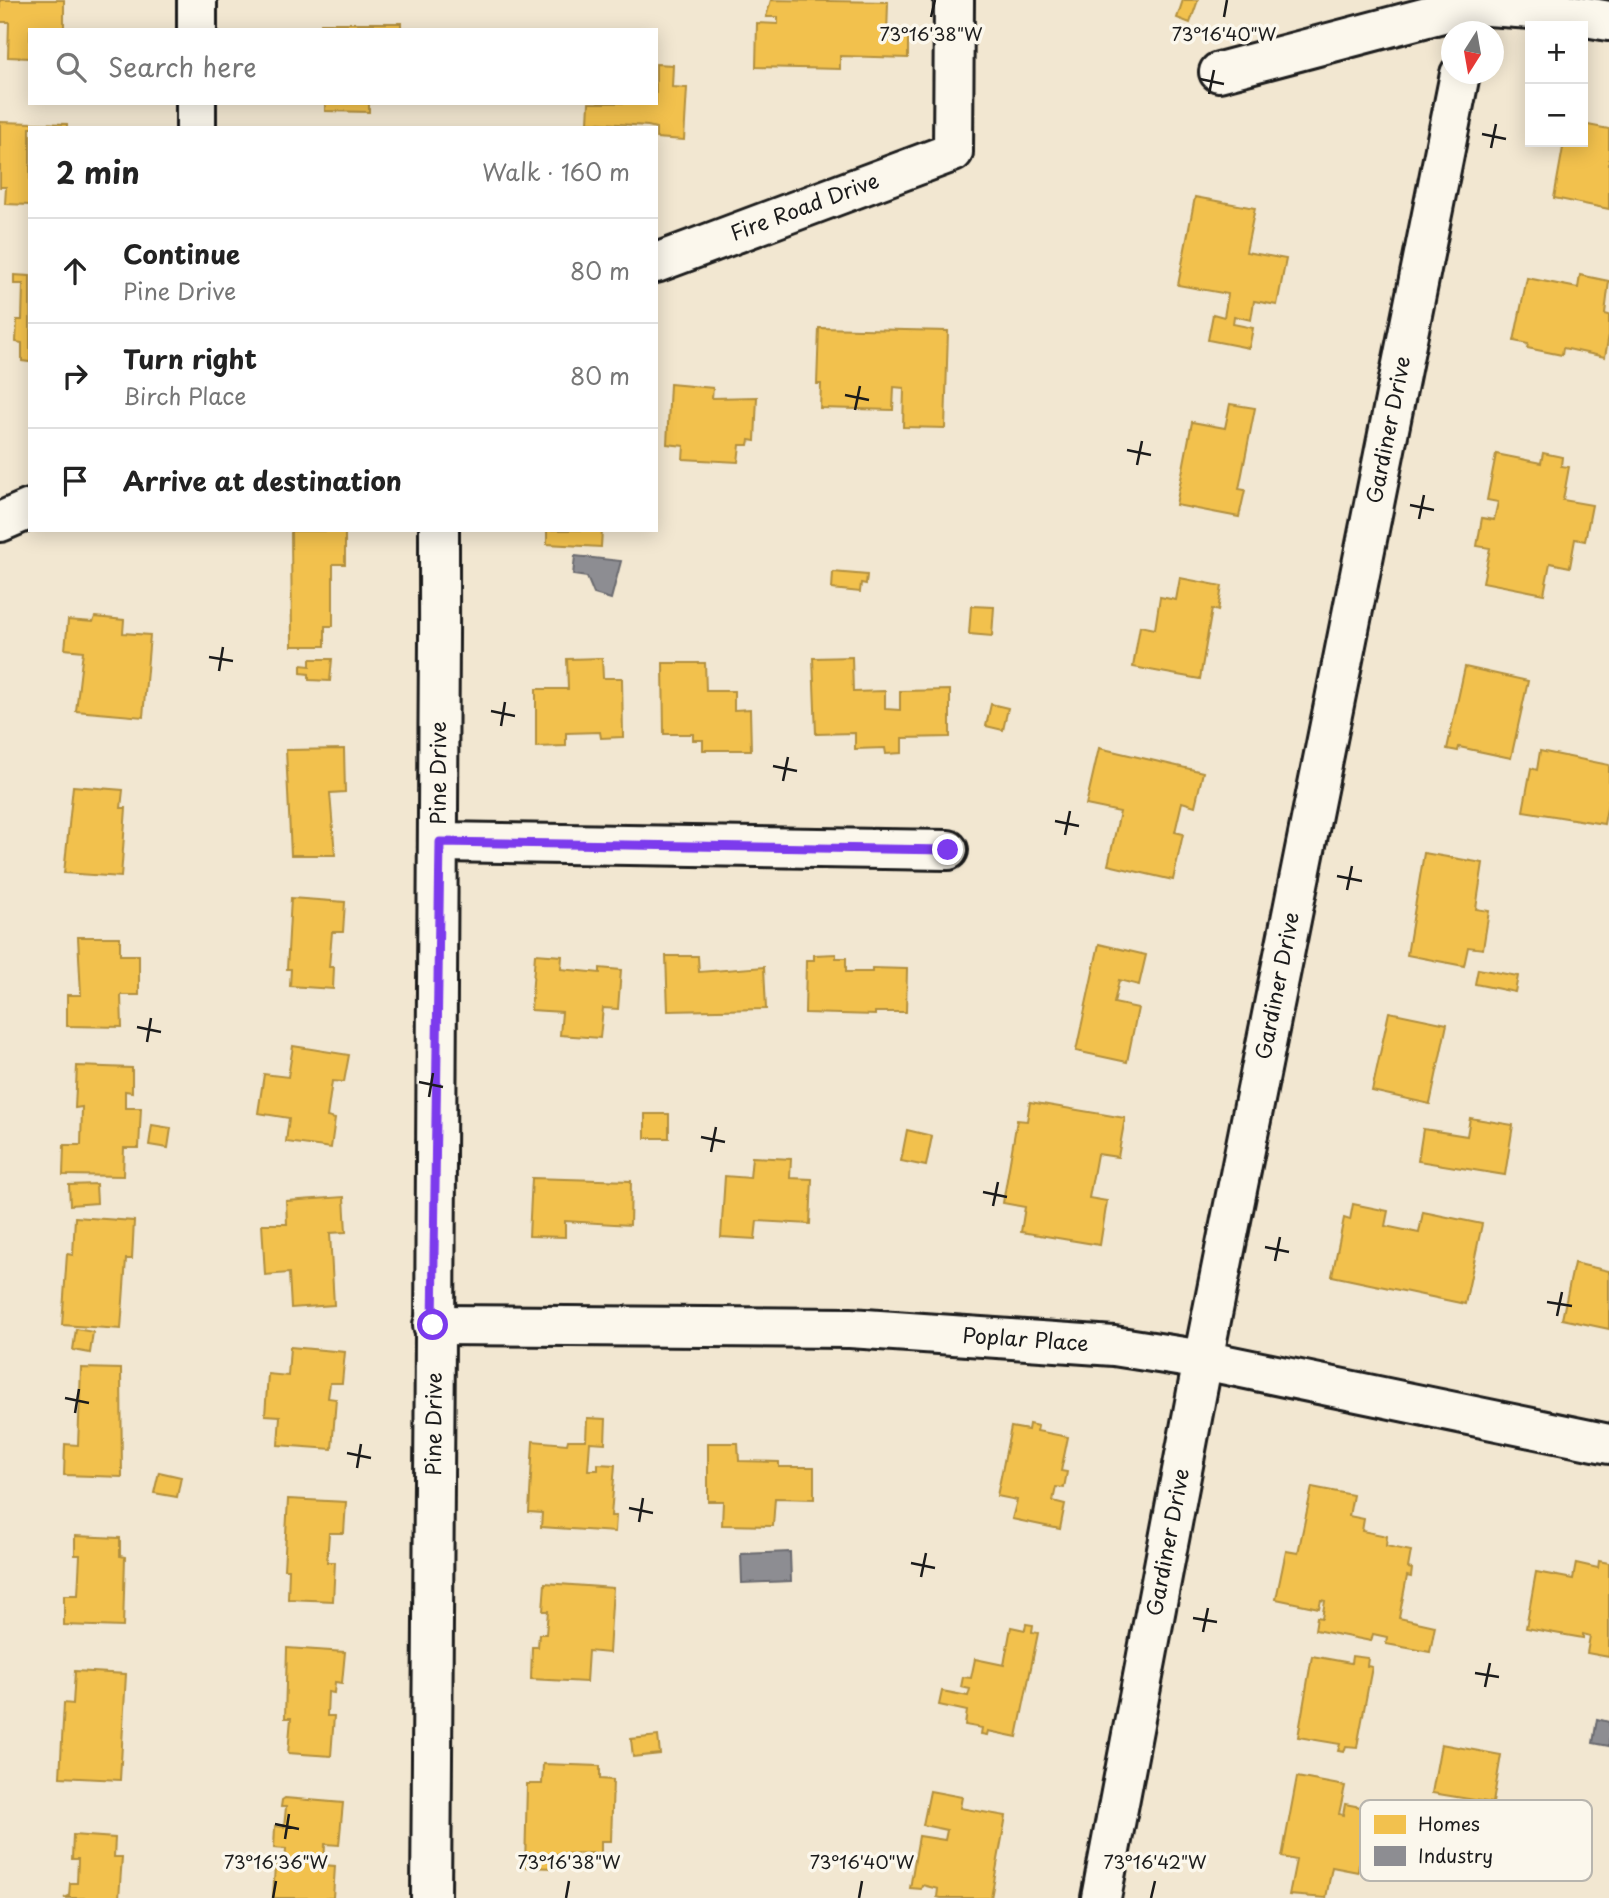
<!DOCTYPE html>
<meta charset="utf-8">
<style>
:root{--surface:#fff;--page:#f2f2f2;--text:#222;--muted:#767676;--line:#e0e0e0}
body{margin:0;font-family:"Playpen Sans",sans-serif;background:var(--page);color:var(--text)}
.controls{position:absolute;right:21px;top:21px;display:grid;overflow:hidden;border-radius:0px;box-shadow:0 4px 18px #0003}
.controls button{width:63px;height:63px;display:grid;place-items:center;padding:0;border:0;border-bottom:2px solid var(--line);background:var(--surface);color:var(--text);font:35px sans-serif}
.compass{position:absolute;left:1441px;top:21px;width:63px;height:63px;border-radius:50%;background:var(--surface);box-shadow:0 4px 18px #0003;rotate:191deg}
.stop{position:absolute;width:21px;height:21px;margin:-16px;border:5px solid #7c3aed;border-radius:50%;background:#fff}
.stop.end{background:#7c3aed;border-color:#fff;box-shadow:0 2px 7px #0008}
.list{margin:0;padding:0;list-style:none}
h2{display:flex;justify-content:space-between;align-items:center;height:91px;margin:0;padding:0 28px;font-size:30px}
h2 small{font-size:23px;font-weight:400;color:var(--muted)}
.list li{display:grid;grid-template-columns:46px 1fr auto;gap:21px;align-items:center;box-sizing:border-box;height:105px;padding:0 28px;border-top:2px solid var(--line)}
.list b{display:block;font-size:26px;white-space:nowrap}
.list p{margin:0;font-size:23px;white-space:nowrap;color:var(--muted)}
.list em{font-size:23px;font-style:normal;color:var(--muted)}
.icon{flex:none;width:38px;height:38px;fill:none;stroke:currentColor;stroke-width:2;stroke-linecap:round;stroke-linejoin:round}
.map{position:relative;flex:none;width:1609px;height:1898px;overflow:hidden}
.search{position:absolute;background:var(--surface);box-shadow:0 4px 18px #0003;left:28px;top:28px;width:630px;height:77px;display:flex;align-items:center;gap:18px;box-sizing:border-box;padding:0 24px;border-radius:0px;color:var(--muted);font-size:26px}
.panel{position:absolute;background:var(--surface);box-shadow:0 4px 18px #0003;left:28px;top:126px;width:630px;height:406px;border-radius:0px}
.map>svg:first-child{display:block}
.homes{fill:#f2c14e;stroke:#b2903f;stroke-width:2}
.industry{fill:#8d8d92;stroke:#6b6b6f;stroke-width:2}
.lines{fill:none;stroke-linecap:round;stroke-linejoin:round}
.street-casing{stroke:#1c1c1c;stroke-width:44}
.street{stroke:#fbf7ec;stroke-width:38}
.route{stroke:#7c3aed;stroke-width:9}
.ticks{fill:none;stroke:#1c1c1c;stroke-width:2.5}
.labels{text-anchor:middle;stroke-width:7;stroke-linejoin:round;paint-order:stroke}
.street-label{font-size:21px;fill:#1c1c1c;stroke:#fbf7ec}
.key{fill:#fbf7ec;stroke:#b8b5ae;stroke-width:2}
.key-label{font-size:19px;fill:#1c1c1c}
.ticks-label{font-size:18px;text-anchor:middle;fill:#1c1c1c;stroke:#fbf7ec;stroke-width:7;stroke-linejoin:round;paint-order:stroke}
</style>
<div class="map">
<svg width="1609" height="1898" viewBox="0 0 1609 1898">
<rect width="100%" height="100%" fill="#f2e7d1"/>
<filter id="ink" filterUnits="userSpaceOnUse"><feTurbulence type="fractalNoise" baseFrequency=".0143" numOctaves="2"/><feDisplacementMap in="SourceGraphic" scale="14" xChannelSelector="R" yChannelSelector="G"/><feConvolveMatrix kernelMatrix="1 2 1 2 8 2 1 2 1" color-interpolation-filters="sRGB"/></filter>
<g filter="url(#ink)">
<g class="homes">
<path d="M0,0H64V30H30V58L8,57L9,22H0Z"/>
<path d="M771,0L888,2L887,36L908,37V58L840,56V69L756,67L757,23L778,24V17H766Z"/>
<path d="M1183,0H1198L1190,23L1177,18Z"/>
<rect x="321" y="23" width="80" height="7"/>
<path d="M656,64L673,65L672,87L687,88L684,140L656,138V128L648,126L588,122L589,103H656Z"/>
<path d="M325,103H369V112L325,111Z"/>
<path d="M0,122L67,124V128H30V205L5,204L6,187H0Z"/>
<path d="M1583,124L1609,129V209L1554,198L1564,142H1583Z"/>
<path d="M1195,197L1255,208L1246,252L1286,259L1277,305L1254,301L1251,320L1234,316L1233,324L1253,328L1249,348L1208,340L1213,314L1224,317L1228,294L1178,285Z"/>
<path d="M14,275L30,276V362L22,361V343L16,342L17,320H22L23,284H14Z"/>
<path d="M1580,275L1609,281L1605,314L1609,315V335L1605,357L1563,348L1562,355L1527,348L1528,344L1514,341L1527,278L1578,288Z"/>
<path d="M819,328L948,331L945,428L903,427L904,388L894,387L893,410L820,408L821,384H817Z"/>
<path d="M670,384L713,388L712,398L757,397L755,441L749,440L748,445H740L738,462L683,459L684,446L667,444Z"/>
<path d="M1230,404L1255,408L1239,489L1245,490L1239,517L1176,505L1192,422L1225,428Z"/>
<path d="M1543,453L1562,457L1561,466L1569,467L1563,500L1592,505L1585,541L1575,539L1570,567L1550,563L1544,594L1483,582L1490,548L1477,546L1482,518L1494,520L1498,502L1487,500L1496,454L1541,463Z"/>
<path d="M547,530H602L601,547L547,544Z"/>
<path d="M291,531H345V564H333V626H325V646H292Z"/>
<path d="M833,572L867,575L866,584L861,583L860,592L832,589Z"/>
<path d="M1180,578L1222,586L1218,611L1212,609L1200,679L1133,667L1140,626L1155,629L1160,597L1176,600Z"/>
<path d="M971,606L994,607L992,636L969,634Z"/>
<path d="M95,617L124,620L123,633L150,635L143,717L76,711L83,651L65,649L68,620L93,622Z"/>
<path d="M852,657L853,692L885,691V709L900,710V691L950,690V737L902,738V753L886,754L885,748L855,749V733L816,734L813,658Z"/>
<path d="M602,658L603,678H622L623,737L601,738L600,732L566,733V746L536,747V689H568L567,659Z"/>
<path d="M310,659H332L330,681L309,680V674L301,673V665L310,666Z"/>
<path d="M663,663H705L706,691H734V710L750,709L751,750H703V740H693V734H664Z"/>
<path d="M1465,667L1528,681L1511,758L1459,747L1458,751L1447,749Z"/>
<path d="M991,704L1008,708L1003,730L986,726Z"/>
<path d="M1099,748L1203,772L1195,806L1182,802L1175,832L1183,834L1173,880L1108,865L1120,812L1086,805Z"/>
<path d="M344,749L345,792L330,793L335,855H291L286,750Z"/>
<path d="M1540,751L1609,765V798L1604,824L1523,811L1531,768L1537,770Z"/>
<path d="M73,786L123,790L121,808H126L121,877L64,873Z"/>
<path d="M1424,853L1483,863L1476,909L1489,911L1483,949L1468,947L1464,966L1407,955Z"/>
<path d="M291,898L345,902L343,932H332L329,967H334L333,989L290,986L291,969H287Z"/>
<path d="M78,937H120V955H139V995H121L122,1027L67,1026V995H81Z"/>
<path d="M1099,944L1146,955L1139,985L1119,980L1114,1003L1138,1008L1127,1062L1076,1051Z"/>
<path d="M535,954L562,956L561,969L600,973V968L621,970L618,1009L603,1008L600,1038L560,1035L562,1012L531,1010Z"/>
<path d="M836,954V958H846V972H872V968L907,969L906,1012H875V1015L805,1013L806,960H814V955Z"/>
<path d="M666,956H698L699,972L764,967L766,1009L668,1011Z"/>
<path d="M1478,969L1518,976L1515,992L1475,984Z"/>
<path d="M1389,1012L1447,1024L1430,1104L1372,1091Z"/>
<path d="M293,1046L349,1055L344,1082L332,1081L327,1117L335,1119L331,1148L286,1142L289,1118L258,1113L264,1074L288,1077Z"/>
<path d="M77,1066L132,1068V1092L125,1091V1108H141L139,1148H124L123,1176L63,1175L64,1145H81L82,1107L75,1108Z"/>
<path d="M1030,1102L1125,1118L1118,1157L1097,1154L1089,1198L1107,1201L1100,1245L1021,1232L1025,1207L1003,1203L1017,1120L1027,1121Z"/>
<rect x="645" y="1114" width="24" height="24"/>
<path d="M1470,1118L1513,1125L1505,1175L1418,1161L1423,1129L1467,1136Z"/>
<path d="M152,1125L171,1128L168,1148L149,1145Z"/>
<path d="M907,1130L932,1136L926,1166L901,1161Z"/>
<path d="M752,1157L791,1159L790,1178L812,1179L810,1224L757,1221L755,1239L721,1237L725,1176L750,1178Z"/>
<path d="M532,1178L631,1181L630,1225L565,1221V1237L529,1236Z"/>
<path d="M96,1184L97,1203L70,1205L69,1185Z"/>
<path d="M344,1197L346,1232L330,1233L334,1305L291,1308L289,1273L265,1275L262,1224H287L286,1201Z"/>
<path d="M1353,1204L1388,1211L1385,1226L1419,1233L1423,1212L1482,1224L1465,1304L1332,1276L1344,1218L1350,1220Z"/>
<path d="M75,1217L134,1221L132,1259H126L121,1329L62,1325L67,1254L73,1255Z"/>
<path d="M1574,1263L1609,1271V1329L1562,1319Z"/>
<path d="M76,1329L93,1332L90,1353L73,1350Z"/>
<path d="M290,1347L345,1352L342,1383H330L328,1398L336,1399L332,1449L278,1445L280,1416L265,1415L268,1374L288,1376Z"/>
<path d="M81,1368L121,1369L122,1477L64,1475L65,1444L78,1445Z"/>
<path d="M587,1418L606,1419L605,1443L590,1442L588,1470H598V1464L615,1465L611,1516H616L615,1532L541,1527L542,1513L529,1512L533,1441L567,1444L568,1440H586Z"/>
<path d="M1029,1424L1038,1426L1037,1431L1068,1437L1061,1471L1067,1472L1064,1488L1056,1487L1053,1501L1065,1504L1060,1529L1012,1519L1017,1500L997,1496L1011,1427L1028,1430Z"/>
<path d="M708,1443H738L739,1461L779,1462V1467H814V1499L775,1498L773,1526L722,1525L723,1501H708Z"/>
<path d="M159,1472L181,1477L177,1497L154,1493Z"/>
<path d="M1312,1487L1353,1495L1349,1516L1364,1519L1362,1531L1387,1536L1386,1546L1411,1551L1408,1568L1412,1569L1411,1577L1407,1576L1399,1618L1435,1626L1430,1652L1386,1644L1387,1637L1373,1634L1371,1641L1315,1630L1317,1617L1322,1618L1325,1601L1321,1600L1319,1608L1276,1599L1286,1551L1298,1553Z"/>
<path d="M288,1499L346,1502L344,1533H329L327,1562H335L333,1601L288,1599L289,1569H284Z"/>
<path d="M75,1536L120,1538V1556L125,1557L123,1627L64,1625V1595H78L80,1555H75Z"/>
<path d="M1599,1561L1609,1563V1657L1587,1653L1590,1636L1583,1634V1638L1526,1628L1536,1572L1573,1579L1576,1563L1598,1568Z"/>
<path d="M545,1583L613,1588L609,1653L588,1651L586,1682L531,1679L532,1647H538L539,1634H546L548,1611H543Z"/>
<path d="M1026,1624L1033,1625L1032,1632L1038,1633L1017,1737L988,1731L987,1735L981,1734L982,1728L965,1725L967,1711L939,1705L942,1691L968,1696L970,1689L961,1687L963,1677L971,1678L975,1659L1004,1665L1011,1627L1025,1630Z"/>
<path d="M287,1648L345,1652L342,1683L335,1682L334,1693L328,1692L327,1716H334L331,1756L288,1753L291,1718H285Z"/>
<path d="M1312,1656L1351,1663L1352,1656L1368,1658L1367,1666L1372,1667L1357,1747L1346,1746L1344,1752L1338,1751L1340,1744L1298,1737Z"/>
<path d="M75,1671L126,1674L120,1780L60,1777L64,1703L73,1704Z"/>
<path d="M658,1736L660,1754L633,1757L631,1739Z"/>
<path d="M1441,1744L1501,1755L1493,1803L1432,1793Z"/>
<path d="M543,1764L600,1766V1779L613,1780L611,1841H601V1853L556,1854L555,1868L525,1867L527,1784H542Z"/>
<path d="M1297,1777L1345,1786L1339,1814L1343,1815L1345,1804L1371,1809L1369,1821L1373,1822L1365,1865L1359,1864L1358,1872L1332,1867L1326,1898L1289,1895L1296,1860L1282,1857Z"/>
<path d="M930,1791L962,1797L960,1808L1006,1816L991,1898H941L937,1897L938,1889L922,1885L921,1889L910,1888L919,1836L945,1840L947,1830L923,1825Z"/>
<path d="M285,1798L343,1803L339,1845L325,1844L324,1865L335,1866L333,1898H273L275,1865L285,1866L286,1849L274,1848L275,1826L284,1827L286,1807H281L282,1800Z"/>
<path d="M73,1835L115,1838L114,1857H122L119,1898H64L69,1896L70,1883H77L78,1859H72Z"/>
</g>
<g class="industry">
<path d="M575,556L621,561L611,599L594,594L587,577L573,575Z"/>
<path d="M790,1552L791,1581L742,1583L741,1554Z"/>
<path d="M1597,1719L1609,1722V1746L1593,1743Z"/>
</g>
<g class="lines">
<defs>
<g id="street">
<path d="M197,30V0"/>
<path d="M1219,72L1473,5L1545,10L1609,21"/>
<path d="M196,128V103"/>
<path id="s1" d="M656,263L953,152L954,0"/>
<path d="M0,522L30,509"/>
<path d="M440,842L948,850"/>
<path id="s2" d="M433,1325L850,1328L1114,1346L1203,1360L1609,1444"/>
<path id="s3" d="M431,1898C433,1442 440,986 439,530"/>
<path id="s4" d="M1101,1898L1203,1360L1460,74"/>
</g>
</defs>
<use href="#street" class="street-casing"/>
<use href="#street" class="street"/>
</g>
</g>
<g class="lines" filter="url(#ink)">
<path class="route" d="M433,1325L440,842L948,850"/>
</g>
<path class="ticks" d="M931,17L935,0M1224,17L1227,0M1200,79L1224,84M1209,94L1214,70M1482,134L1506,139M1491,148L1496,124M845,395L869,400M855,410L860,386M1127,450L1151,455M1137,465L1142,441M1410,505L1434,510M1419,519L1424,495M209,657L233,661M219,671L223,647M491,711L515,716M501,726L505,702M773,766L797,771M783,781L788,757M1055,821L1079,826M1065,835L1070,811M1337,876L1362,881M1347,890L1352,866M137,1027L161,1032M147,1042L151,1018M419,1082L443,1087M429,1097L433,1073M701,1137L725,1142M711,1152L716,1127M983,1192L1007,1197M993,1206L998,1182M1265,1247L1289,1252M1275,1261L1280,1237M1547,1302L1572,1306M1557,1316L1562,1292M65,1398L89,1403M75,1413L79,1389M347,1453L371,1458M357,1468L361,1444M629,1508L653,1513M639,1522L643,1498M911,1563L935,1568M921,1577L926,1553M1193,1618L1217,1622M1203,1632L1208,1608M1475,1673L1499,1677M1485,1687L1490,1663M275,1824L299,1829M285,1839L289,1814M273,1898L276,1881M566,1898L569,1881M859,1898L862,1881M1151,1898L1155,1881"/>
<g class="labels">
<g class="street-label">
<text dy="7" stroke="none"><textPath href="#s1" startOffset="159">Fire Road Drive</textPath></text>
<text dy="7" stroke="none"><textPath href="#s4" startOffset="1496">Gardiner Drive</textPath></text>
<text dy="7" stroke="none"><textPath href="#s3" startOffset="1125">Pine Drive</textPath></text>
<text dy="7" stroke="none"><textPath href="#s4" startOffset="929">Gardiner Drive</textPath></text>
<text dy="7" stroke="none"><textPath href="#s2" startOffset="593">Poplar Place</textPath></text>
<text dy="7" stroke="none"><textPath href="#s3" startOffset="474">Pine Drive</textPath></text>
<text dy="7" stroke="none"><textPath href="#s4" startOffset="362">Gardiner Drive</textPath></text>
</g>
</g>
<rect x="1360" y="1800" width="232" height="81" rx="10" class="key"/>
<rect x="1374" y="1815" width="32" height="19" fill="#f2c14e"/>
<rect x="1374" y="1846" width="32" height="20" fill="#8d8d92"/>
<g class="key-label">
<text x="1418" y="1831">Homes</text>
<text x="1418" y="1863">Industry</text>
</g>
<g class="ticks-label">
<text x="931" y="41">73°16'38"W</text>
<text x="1224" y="41">73°16'40"W</text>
<text x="276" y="1869">73°16'36"W</text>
<text x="569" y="1869">73°16'38"W</text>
<text x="862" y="1869">73°16'40"W</text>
<text x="1155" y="1869">73°16'42"W</text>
</g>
</svg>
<div class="controls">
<button>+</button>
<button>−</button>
</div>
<svg class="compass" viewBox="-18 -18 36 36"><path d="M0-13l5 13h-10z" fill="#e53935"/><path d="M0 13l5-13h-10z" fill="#767676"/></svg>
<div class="stop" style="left:433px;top:1325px"></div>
<div class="stop end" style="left:948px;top:850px"></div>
<div class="search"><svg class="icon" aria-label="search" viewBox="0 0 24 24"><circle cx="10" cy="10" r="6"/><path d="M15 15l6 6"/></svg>Search here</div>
<section class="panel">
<h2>2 min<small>Walk · 160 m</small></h2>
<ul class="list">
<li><svg class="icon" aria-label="ahead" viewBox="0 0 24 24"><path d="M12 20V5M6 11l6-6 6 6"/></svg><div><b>Continue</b><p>Pine Drive</p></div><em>80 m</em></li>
<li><svg class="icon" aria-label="right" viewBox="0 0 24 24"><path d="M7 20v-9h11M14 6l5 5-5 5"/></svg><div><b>Turn right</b><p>Birch Place</p></div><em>80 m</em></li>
<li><svg class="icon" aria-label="arrive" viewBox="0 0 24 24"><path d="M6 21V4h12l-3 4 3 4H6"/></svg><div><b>Arrive at destination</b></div></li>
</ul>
</section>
</div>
